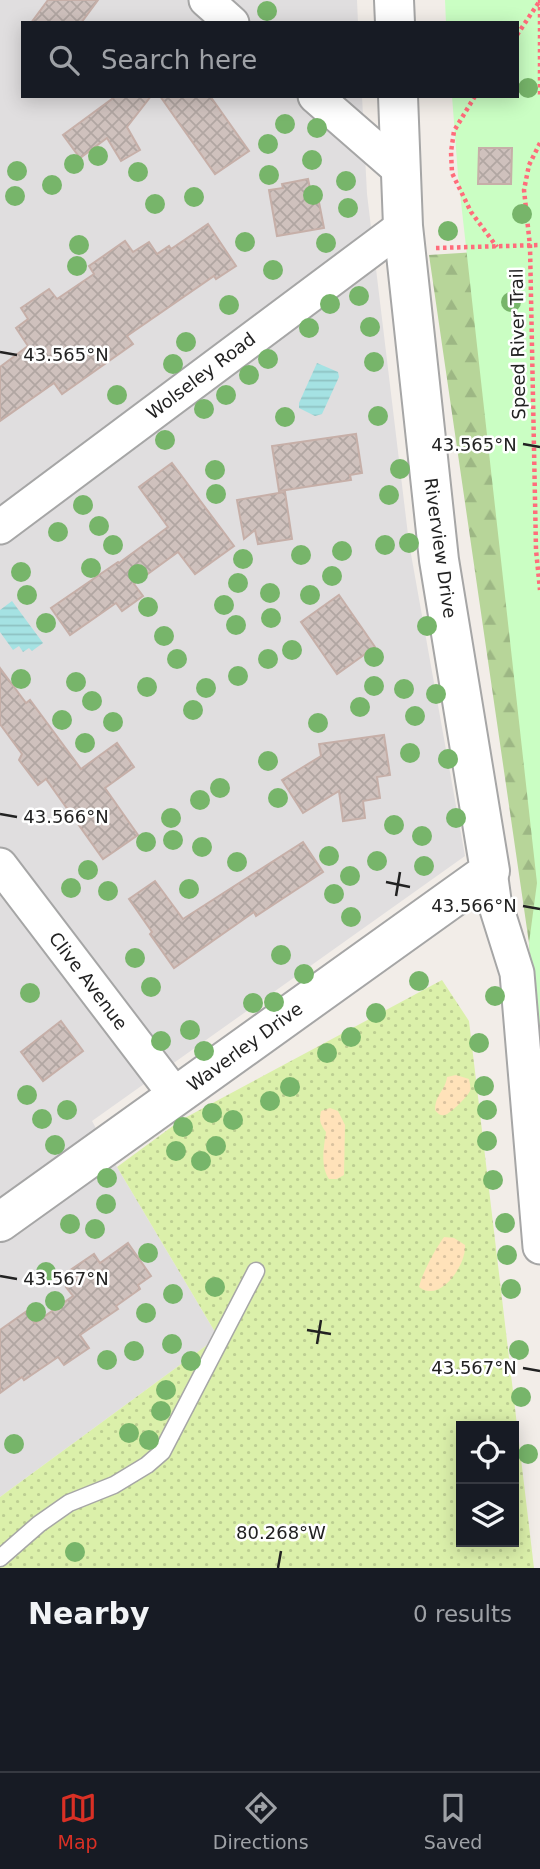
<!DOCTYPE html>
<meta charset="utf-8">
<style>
:root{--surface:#171b24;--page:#242831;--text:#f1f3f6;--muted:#9ea1a6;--line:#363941;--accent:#d93025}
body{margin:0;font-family:"DejaVu Sans",sans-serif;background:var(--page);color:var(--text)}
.controls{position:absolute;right:21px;bottom:21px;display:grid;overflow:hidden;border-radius:0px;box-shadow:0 4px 18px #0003}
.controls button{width:63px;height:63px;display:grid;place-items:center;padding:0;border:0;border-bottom:2px solid var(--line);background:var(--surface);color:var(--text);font:35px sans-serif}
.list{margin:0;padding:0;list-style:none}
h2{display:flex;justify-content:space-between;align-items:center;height:91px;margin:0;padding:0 28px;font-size:30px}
h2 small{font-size:23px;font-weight:400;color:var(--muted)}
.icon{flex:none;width:38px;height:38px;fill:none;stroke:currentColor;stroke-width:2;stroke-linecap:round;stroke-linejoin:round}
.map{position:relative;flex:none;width:540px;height:1568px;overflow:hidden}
.search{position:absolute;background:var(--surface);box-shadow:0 4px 18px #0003;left:21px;right:21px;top:21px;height:77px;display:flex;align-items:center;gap:18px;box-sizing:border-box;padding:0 24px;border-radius:0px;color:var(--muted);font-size:26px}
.sheet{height:203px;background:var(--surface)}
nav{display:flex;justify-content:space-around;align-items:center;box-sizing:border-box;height:98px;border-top:2px solid var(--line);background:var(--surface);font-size:19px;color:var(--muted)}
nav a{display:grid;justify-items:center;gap:4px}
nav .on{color:var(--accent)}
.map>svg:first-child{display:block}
.residential{fill:#e0dedf}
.grass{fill:url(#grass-dots);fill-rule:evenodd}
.forest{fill:url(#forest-firs)}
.sand{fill:url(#sand-dots)}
.park{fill:#cafec3}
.water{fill:url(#water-rules)}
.building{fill:url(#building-cross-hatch);stroke:#c6afa8;stroke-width:2}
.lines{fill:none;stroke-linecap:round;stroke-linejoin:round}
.service-casing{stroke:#a6a6a6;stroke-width:19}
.minor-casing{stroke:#a6a6a6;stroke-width:37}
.tertiary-casing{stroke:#a6a6a6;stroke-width:42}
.path{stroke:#ff6c7b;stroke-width:4.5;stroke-dasharray:3.5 3.5;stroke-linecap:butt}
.service{stroke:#fff;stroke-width:16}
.minor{stroke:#fff;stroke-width:33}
.tertiary{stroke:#fff;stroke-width:38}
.tree{fill:#77b56a}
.ticks{fill:none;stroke:#222;stroke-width:2.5}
.labels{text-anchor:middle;stroke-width:5;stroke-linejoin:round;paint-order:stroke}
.street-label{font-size:18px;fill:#222;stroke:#fff}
.ticks-label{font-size:18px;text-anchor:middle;fill:#222;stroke:#fff;stroke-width:5;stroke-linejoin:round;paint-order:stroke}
</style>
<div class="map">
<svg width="540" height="1568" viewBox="0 0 540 1568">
<defs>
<pattern id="grass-dots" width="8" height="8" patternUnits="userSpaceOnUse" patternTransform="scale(1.75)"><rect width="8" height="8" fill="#dbf0aa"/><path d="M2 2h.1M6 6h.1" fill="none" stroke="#bcce92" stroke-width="1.8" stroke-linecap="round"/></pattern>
<pattern id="forest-firs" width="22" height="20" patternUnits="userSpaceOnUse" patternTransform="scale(1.75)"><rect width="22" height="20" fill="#b7d599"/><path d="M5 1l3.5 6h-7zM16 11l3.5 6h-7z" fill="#9db784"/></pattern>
<pattern id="sand-dots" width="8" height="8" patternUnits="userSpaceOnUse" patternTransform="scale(1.75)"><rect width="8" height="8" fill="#ffe2b9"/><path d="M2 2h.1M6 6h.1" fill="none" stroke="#dac29f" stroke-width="1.8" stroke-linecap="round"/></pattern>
<pattern id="water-rules" width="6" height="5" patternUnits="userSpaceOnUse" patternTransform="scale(1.75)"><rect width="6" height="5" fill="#a5e2e3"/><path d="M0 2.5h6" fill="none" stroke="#8ec2c2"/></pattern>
<pattern id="building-cross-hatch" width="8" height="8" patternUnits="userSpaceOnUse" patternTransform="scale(1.75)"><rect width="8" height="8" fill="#cfc1bd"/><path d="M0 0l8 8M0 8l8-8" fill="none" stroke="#b1a6a2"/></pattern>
</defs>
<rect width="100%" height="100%" fill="#f2ede8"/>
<path class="residential" d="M0,0H357L358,23H23V96H362L367,194L409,543L465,856L92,1121L117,1167L218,1337L0,1497Z"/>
<path class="grass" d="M442,980L469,1021L534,1568H0V1497L218,1337L117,1167L181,1120ZM461,1426H514V1542H461Z"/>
<path class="forest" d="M492,251L540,366V1053L529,943L429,255Z"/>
<g class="sand">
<path d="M456,1075L469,1079C470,1084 471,1087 470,1091C468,1096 450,1114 445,1115C439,1116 438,1113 435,1110C436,1092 445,1092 447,1077Z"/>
<path d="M330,1108L338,1111L345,1125L344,1175L337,1179H329C320,1166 324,1146 326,1132C320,1124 319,1120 321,1111Z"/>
<path d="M444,1237L454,1238L465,1245C467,1264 440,1304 419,1287C422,1273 436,1248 444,1237Z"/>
</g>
<path class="park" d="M445,0H540V1037L529,943L537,883L458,175L452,96H517V23H446Z"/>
<g class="water">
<path d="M317,363L338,372L339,377L322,414L315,416L299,408V403Z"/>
<path d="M12,601L43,643L32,651L29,648L23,652L19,646L13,650L0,632V610Z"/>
</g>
<g class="building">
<path d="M48,0H98L81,23H31Z"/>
<path d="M116,96H151L127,127L140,150L121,161L107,138L80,158L63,135Z"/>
<path d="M160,96H210L249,151L215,174Z"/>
<path d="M479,148H512L511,184H478Z"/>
<path d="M308,179L311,193L317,192L324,228L277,236L269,190L283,188L282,184Z"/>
<path d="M208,224L236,266L216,279L214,276L127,336L133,344L62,394L54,383L0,421V367L28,346L16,328L28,319L21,308L49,289L57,299L94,274L89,266L125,241L133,252L149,242L157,254L169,246L171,249Z"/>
<path d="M356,434L362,473L350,475L351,480L279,491L272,446Z"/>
<path d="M172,463L234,546L195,574L178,552L134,584L143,596L122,611L116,603L70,635L51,608L118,562L119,563L168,527L139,487Z"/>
<path d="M285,492L292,539L258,544L255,530L244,539L237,500Z"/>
<path d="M339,595L375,647L337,674L301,622Z"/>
<path d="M0,668L26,703L30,700L81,769L117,743L134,767L105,788L138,835L103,859L46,779L38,785L19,760L22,754L0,724Z"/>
<path d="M384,735L390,775L377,777L380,798L363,801L365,818L343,821L339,791L303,813L282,780L321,756L319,744Z"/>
<path d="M303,842L323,872L256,916L254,912L174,968L150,934L152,932L129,899L155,881L183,919Z"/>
<path d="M61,1021L83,1051L43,1081L21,1052Z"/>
<path d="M128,1243L151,1276L138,1285L140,1289L116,1306L118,1309L80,1335L89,1348L64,1365L58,1357L24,1380L22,1377L0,1393V1330L27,1311L35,1323L73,1296L66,1287L70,1285L63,1275L94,1254L100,1263Z"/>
</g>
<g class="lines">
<defs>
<path id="service" d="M0,1558L39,1524L69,1503L114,1485L147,1465L162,1452L256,1271"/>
<g id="minor">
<path d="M206,0L232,23"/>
<path d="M315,96L401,171"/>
<path d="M0,527L403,226"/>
<path d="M0,865L176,1096"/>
<path d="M490,871L494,900L517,973L540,1247"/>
</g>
<g id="tertiary">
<path d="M394,0L395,23"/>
<path d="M0,1222L490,871L439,560L403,226L398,96"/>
</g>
</defs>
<use href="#service" class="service-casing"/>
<use href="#minor" class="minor-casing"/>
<use href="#tertiary" class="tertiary-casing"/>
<g class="path">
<path d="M540,0V97"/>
<path d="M517,35L539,2"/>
<path d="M475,96L454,131L451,152L452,173L471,212L497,247"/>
<path d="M540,143L529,165L524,190L530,246L536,550L540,590"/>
<path d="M436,248L540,245"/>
</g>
<use href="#service" class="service"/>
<use href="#minor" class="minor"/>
<use href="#tertiary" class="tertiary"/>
</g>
<g class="tree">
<circle cx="267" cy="11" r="10"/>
<circle cx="528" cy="88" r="10"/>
<circle cx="285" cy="124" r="10"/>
<circle cx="317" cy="128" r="10"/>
<circle cx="268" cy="144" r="10"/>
<circle cx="98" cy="156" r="10"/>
<circle cx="312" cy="160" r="10"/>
<circle cx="74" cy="164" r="10"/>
<circle cx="17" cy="171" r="10"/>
<circle cx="138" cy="172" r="10"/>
<circle cx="269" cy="175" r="10"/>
<circle cx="346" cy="181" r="10"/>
<circle cx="52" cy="185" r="10"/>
<circle cx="313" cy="195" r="10"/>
<circle cx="15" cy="196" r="10"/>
<circle cx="194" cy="197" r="10"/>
<circle cx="155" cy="204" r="10"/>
<circle cx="348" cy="208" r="10"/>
<circle cx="522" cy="214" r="10"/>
<circle cx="448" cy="231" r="10"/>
<circle cx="245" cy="242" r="10"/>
<circle cx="326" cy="243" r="10"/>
<circle cx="79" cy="245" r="10"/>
<circle cx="77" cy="266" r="10"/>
<circle cx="273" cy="270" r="10"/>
<circle cx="359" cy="296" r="10"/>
<circle cx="511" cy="302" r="10"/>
<circle cx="330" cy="304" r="10"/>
<circle cx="229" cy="305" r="10"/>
<circle cx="370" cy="327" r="10"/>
<circle cx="309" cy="328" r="10"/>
<circle cx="186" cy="342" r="10"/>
<circle cx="268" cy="359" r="10"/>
<circle cx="374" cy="362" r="10"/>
<circle cx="173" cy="364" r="10"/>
<circle cx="249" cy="375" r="10"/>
<circle cx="117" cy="395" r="10"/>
<circle cx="226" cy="395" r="10"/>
<circle cx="204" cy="409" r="10"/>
<circle cx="378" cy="416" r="10"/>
<circle cx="285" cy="417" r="10"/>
<circle cx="165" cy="440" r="10"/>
<circle cx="400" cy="469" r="10"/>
<circle cx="215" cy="470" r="10"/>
<circle cx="216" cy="494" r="10"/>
<circle cx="389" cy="495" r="10"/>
<circle cx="83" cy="505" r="10"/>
<circle cx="99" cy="526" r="10"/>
<circle cx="58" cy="532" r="10"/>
<circle cx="409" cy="543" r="10"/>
<circle cx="113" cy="545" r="10"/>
<circle cx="385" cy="545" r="10"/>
<circle cx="342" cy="551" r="10"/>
<circle cx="301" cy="555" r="10"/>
<circle cx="243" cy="559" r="10"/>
<circle cx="91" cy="568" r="10"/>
<circle cx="21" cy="572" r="10"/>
<circle cx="138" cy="574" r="10"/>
<circle cx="332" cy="576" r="10"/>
<circle cx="238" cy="583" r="10"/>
<circle cx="270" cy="593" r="10"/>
<circle cx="27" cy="595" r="10"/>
<circle cx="310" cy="595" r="10"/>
<circle cx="224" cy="605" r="10"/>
<circle cx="148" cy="607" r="10"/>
<circle cx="271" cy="618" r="10"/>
<circle cx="46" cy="623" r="10"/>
<circle cx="236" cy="625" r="10"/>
<circle cx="427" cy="626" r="10"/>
<circle cx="164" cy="636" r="10"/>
<circle cx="292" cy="650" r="10"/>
<circle cx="374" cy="657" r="10"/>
<circle cx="177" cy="659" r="10"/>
<circle cx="268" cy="659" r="10"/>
<circle cx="238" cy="676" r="10"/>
<circle cx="21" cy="679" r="10"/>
<circle cx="76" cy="682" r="10"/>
<circle cx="374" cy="686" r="10"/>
<circle cx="147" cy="687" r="10"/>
<circle cx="206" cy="688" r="10"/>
<circle cx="404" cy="689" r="10"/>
<circle cx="436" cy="694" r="10"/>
<circle cx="92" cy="701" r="10"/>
<circle cx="360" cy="707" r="10"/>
<circle cx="193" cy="710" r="10"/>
<circle cx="415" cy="716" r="10"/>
<circle cx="62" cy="720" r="10"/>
<circle cx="113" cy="722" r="10"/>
<circle cx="318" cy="723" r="10"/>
<circle cx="85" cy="743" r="10"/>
<circle cx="410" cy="753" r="10"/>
<circle cx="448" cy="759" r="10"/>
<circle cx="268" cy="761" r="10"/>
<circle cx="220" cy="788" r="10"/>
<circle cx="278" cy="798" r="10"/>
<circle cx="200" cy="800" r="10"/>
<circle cx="171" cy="818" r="10"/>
<circle cx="456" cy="818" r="10"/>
<circle cx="394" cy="825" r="10"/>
<circle cx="422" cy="836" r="10"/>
<circle cx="173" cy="840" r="10"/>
<circle cx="146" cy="842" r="10"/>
<circle cx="202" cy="847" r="10"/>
<circle cx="329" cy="856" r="10"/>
<circle cx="377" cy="861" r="10"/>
<circle cx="237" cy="862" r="10"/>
<circle cx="424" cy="866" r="10"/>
<circle cx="88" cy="870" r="10"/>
<circle cx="350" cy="876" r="10"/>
<circle cx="71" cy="888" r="10"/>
<circle cx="189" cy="889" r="10"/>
<circle cx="108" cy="891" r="10"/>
<circle cx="334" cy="894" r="10"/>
<circle cx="351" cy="917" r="10"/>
<circle cx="281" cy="955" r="10"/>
<circle cx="135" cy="958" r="10"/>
<circle cx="304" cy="974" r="10"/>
<circle cx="419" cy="981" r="10"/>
<circle cx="151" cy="987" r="10"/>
<circle cx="30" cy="993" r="10"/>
<circle cx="495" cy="996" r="10"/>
<circle cx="274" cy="1002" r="10"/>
<circle cx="253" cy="1003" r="10"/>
<circle cx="376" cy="1013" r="10"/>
<circle cx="190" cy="1030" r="10"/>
<circle cx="351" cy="1037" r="10"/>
<circle cx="161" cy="1041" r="10"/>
<circle cx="479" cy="1043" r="10"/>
<circle cx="204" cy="1051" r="10"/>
<circle cx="327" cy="1053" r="10"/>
<circle cx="484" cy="1086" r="10"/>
<circle cx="290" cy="1087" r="10"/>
<circle cx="27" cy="1095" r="10"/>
<circle cx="270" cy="1101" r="10"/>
<circle cx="67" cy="1110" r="10"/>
<circle cx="487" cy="1110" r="10"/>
<circle cx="212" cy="1113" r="10"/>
<circle cx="42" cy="1119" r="10"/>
<circle cx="233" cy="1120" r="10"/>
<circle cx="183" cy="1127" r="10"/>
<circle cx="487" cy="1141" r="10"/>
<circle cx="55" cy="1145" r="10"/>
<circle cx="216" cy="1146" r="10"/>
<circle cx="176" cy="1151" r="10"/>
<circle cx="201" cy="1161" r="10"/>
<circle cx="107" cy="1178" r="10"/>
<circle cx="493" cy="1180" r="10"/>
<circle cx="106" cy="1204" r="10"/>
<circle cx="505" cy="1223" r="10"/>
<circle cx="70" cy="1224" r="10"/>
<circle cx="95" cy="1229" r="10"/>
<circle cx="148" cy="1253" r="10"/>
<circle cx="507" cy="1255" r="10"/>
<circle cx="46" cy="1272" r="10"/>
<circle cx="215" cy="1287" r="10"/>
<circle cx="511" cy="1289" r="10"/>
<circle cx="173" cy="1294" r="10"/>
<circle cx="55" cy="1301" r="10"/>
<circle cx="36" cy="1312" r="10"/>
<circle cx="146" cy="1313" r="10"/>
<circle cx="172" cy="1344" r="10"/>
<circle cx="519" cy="1350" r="10"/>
<circle cx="134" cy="1351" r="10"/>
<circle cx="107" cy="1360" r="10"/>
<circle cx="191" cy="1361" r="10"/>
<circle cx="166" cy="1390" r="10"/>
<circle cx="521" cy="1397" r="10"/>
<circle cx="161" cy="1411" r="10"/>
<circle cx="129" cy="1433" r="10"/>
<circle cx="149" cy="1440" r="10"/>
<circle cx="14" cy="1444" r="10"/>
<circle cx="528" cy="1454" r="10"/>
<circle cx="75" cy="1552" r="10"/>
</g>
<path class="ticks" d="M0,352L17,355M523,444L540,447M0,814L17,817M386,882L410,887M396,896L400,872M523,906L540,909M0,1276L17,1279M307,1330L331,1334M317,1344L321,1320M523,1368L540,1371M278,1568L281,1551"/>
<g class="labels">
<g class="street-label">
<text transform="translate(518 344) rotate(-91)" y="6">Speed River Trail</text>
<text transform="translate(201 376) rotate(-37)" y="6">Wolseley Road</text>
<text transform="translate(440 548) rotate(82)" y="6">Riverview Drive</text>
<text transform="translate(88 981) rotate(53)" y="6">Clive Avenue</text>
<text transform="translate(245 1047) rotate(-36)" y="6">Waverley Drive</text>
</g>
</g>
<g class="ticks-label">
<text x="66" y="361">43.565°N</text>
<text x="474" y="451">43.565°N</text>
<text x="66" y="823">43.566°N</text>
<text x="474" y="912">43.566°N</text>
<text x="66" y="1285">43.567°N</text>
<text x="474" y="1374">43.567°N</text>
<text x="281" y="1539">80.268°W</text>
</g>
</svg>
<div class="controls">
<button><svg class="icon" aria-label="locate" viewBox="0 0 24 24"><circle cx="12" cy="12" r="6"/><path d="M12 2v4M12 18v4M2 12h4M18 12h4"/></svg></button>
<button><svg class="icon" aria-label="layers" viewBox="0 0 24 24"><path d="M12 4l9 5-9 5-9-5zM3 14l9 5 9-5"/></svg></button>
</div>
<div class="search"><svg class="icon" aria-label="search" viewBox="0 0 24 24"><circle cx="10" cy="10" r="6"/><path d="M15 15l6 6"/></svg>Search here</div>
</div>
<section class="sheet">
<h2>Nearby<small>0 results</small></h2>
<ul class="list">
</ul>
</section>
<nav>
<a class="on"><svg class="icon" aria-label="map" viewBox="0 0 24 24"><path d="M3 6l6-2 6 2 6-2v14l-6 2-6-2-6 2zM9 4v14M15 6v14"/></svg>Map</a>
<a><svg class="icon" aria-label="directions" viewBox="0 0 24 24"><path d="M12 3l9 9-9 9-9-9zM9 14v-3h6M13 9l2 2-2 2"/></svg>Directions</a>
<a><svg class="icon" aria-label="saved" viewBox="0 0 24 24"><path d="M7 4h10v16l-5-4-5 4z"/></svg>Saved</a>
</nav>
